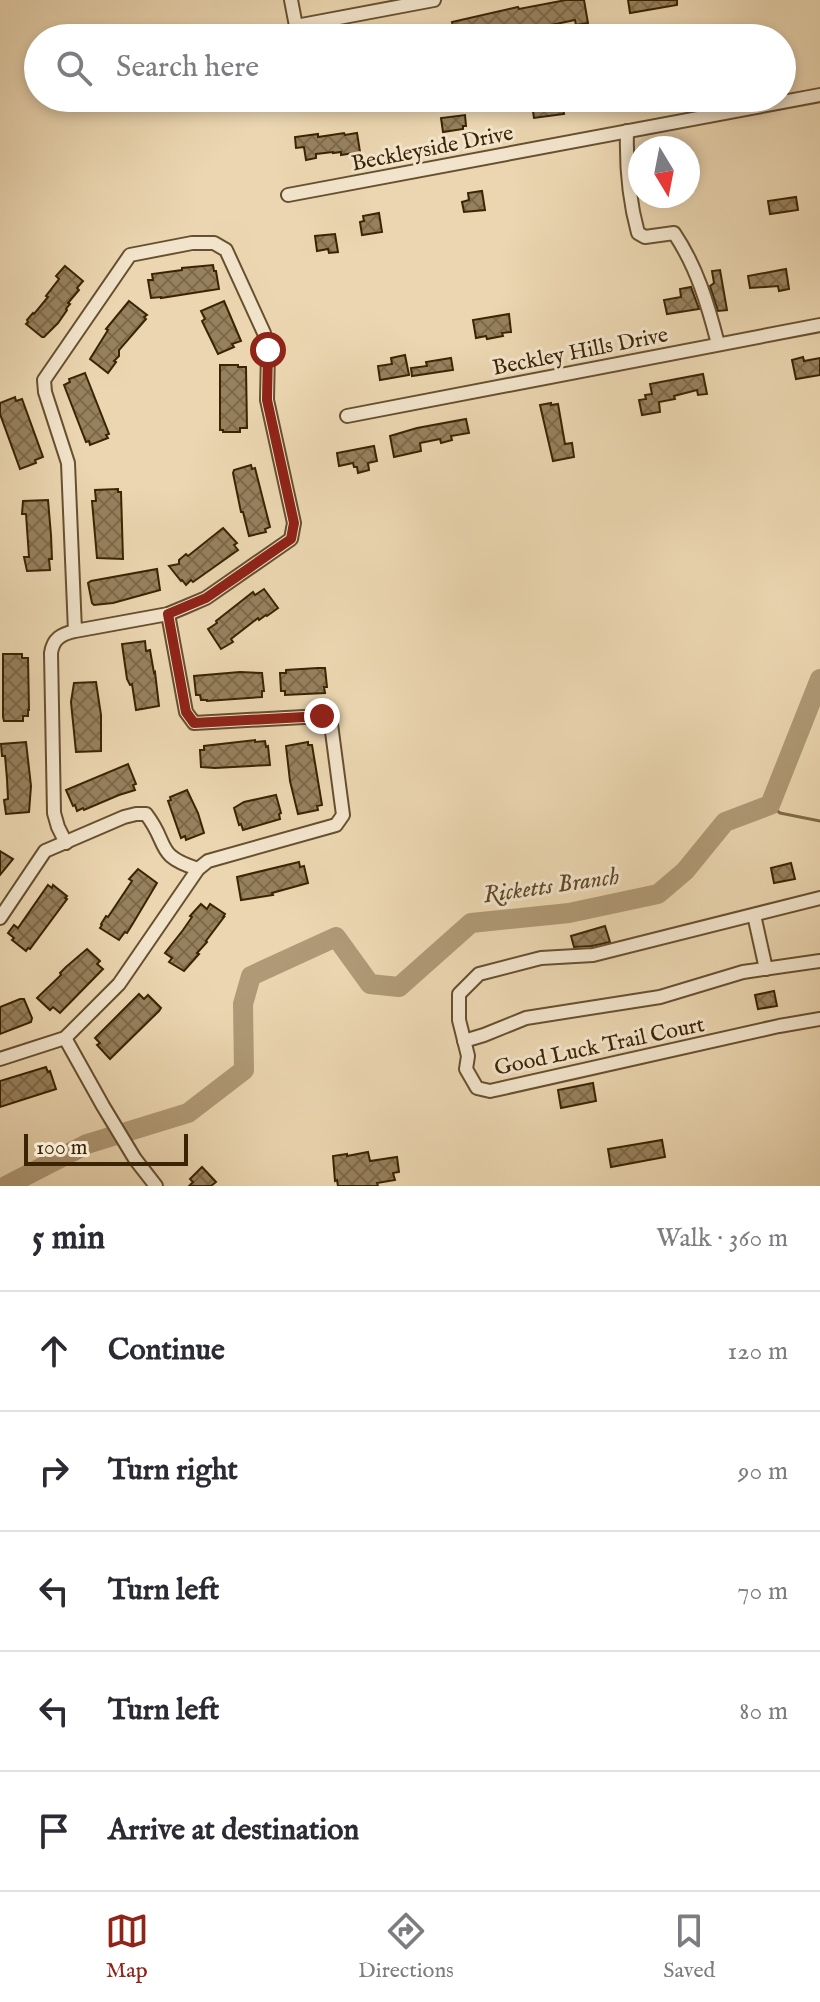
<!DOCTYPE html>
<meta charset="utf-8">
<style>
:root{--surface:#fff;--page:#f2f2f3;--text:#2b2b33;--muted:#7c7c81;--line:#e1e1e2;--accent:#8f2418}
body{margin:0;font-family:"IM FELL English",serif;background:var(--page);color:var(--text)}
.compass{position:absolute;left:628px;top:136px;width:72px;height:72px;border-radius:50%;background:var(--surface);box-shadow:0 4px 12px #0003;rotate:170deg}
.scale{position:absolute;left:24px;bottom:20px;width:164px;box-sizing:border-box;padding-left:8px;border:4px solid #3b2403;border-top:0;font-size:22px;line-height:28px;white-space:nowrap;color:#3b2403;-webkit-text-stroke:6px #f2e4cc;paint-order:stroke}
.stop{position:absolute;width:24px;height:24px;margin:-18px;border:6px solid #8f2418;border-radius:50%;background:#fff}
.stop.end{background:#8f2418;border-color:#fff;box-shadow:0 2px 8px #0008}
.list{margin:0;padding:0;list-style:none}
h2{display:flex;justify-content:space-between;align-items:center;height:104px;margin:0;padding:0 32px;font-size:34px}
h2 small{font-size:26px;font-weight:400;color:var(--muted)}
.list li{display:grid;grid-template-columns:52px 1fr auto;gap:24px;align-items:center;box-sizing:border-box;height:120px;padding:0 32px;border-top:2px solid var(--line)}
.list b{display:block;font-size:30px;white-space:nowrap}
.list em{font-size:26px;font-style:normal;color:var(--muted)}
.icon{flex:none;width:44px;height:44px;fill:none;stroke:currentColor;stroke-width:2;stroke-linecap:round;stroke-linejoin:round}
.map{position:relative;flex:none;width:820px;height:1186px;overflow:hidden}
.search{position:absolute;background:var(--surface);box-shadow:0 4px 12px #0003;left:24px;right:24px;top:24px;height:88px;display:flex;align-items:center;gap:20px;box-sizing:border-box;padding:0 28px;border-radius:44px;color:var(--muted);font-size:30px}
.sheet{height:704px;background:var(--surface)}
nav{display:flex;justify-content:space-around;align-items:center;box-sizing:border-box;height:112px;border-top:2px solid var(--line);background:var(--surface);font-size:22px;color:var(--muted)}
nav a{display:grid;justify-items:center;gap:4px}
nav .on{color:var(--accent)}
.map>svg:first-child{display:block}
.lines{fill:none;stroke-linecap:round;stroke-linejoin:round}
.stream{stroke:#816a48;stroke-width:3}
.river{stroke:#af9976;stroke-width:20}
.building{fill:url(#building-cross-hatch);stroke:#3b2403;stroke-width:2}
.minor-casing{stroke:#67502e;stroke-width:16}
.minor{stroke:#f2e4cc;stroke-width:12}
.route{stroke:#8f2418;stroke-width:10}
.labels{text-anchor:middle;stroke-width:6;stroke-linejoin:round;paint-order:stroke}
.street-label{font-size:22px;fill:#3b2403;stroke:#f2e4cc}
.water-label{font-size:24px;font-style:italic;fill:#5e4726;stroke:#f2e4cc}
</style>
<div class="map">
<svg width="820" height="1186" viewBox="0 0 820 1186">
<defs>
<pattern id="building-cross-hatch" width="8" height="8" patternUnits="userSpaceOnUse" patternTransform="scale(2)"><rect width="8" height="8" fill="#97815d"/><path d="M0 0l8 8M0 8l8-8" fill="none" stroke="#7c694b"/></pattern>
</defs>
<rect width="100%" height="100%" fill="#ebd6b1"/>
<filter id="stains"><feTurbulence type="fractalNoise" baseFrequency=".0025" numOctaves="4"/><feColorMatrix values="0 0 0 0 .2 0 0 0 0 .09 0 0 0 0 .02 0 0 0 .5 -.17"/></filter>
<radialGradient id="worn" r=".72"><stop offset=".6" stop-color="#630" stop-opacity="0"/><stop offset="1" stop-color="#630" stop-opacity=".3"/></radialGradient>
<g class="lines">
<path class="stream" d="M770,805L780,813L820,821"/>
<path class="river" d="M6,1186L87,1144L188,1113L244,1070L243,1004L251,976L336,937L370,984L399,987L471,923L569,913L658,894L685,871L725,822L770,805L820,679"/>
</g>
<g class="building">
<path d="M566,0H584L588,23L576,25L575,20L551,25L552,28L504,38H458L456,32H454L452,22L518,7L519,9Z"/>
<path d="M628,0H677V5L630,13Z"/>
<path d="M267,26L271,38H235L234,36Z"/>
<path d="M428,27L430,38H397L396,32Z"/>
<path d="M531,98H561L564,114L534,118Z"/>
<path d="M465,115L466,126H463V129L443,132L441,118Z"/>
<path d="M344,133L345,135L357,133L360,152L341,155V152L333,153V152L316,154V158L306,160L304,147L296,148L295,137L318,134V137Z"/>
<path d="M482,191L485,210L464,212L462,202L469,200L468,193Z"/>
<path d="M796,197L798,210L770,214L768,201Z"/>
<path d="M379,213L382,232L362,235L360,222L364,221L363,216Z"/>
<path d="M335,234L338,252L329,253L328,249L317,251L315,236Z"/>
<path d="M213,265L214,271H216L219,289L161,298V297L151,298L148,280H153L152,274L182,270V268Z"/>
<path d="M65,266L83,281L77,288L79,290L68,303L70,304L66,309L67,310L58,323L44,337H42L26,324L28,322L27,320L33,313L34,314L48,297L46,296L59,279L56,276Z"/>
<path d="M786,269L789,289L779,291L778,286L750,288L748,276Z"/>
<path d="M720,270L727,310L718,311L710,286L714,283L712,271Z"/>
<path d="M691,287L699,309L667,314L664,300L681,297L680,289Z"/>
<path d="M129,301L147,315L144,317L146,319L119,350V356L114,361L116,362L108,373L90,359L108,330L106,329Z"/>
<path d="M224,301L241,341L232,344L234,347L218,354L202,321L205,319L201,311Z"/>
<path d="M509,314L511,332L502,333L503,336L487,339L486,336L476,338L473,320Z"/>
<path d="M405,355L409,375L380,380L378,366L392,364L391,358Z"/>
<path d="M803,357L804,361L820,358V375L796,379L792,360Z"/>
<path d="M451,358L453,370L412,376L411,368L427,366L426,362Z"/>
<path d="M220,365H238V367H246L247,428H240V432H223V430H220Z"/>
<path d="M85,373L109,434L106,435L108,438L90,445L89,441L86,442L64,385L70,382L69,379Z"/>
<path d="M703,374L707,394L698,395L697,390L674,396L675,399L659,402L660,412L642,415L639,400L646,399L645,395L652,394L650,384Z"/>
<path d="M15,397L16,401L22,399L43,457L35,460L36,463L20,469L0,414V403Z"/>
<path d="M551,403V405L558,404L565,444L572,443L574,457L553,461L540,405Z"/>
<path d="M466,419L469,433L451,436L452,440L441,443L440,439L420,443L421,451L394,457L390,436L417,428Z"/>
<path d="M374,446L377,461L368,463L369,470L358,473L357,467H354L353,463L339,466L337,453Z"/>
<path d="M251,465L252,469L255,468L270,527L265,529L266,532L249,536L243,512H241L233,473L234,470Z"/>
<path d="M118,489V492H121L123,559L97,558L92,501H96L95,490Z"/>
<path d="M48,500L51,535L52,559H49L50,570L27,571L24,557H29L26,514H22L23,501Z"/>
<path d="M223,528L237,543L234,545L238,550L193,582L191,580L186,585L182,580L181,581L169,566L179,564V560L186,554L188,556Z"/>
<path d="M157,569L160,590L113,603L94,605L92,603L88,583L91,581Z"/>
<path d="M264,589L278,608L267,616L266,615L259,620L258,618L231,639L233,642L221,649L208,629L217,623L216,621L253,592L255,595Z"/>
<path d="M145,641L146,651L150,650L154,673L155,672L159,706L136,710L132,684L130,685L127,679L122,644Z"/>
<path d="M3,654H22V658H28L29,710H28V716H23V721H4L3,717Z"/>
<path d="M318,668H325L327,687H324L325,693L285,695V691H281L280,673H286V670Z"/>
<path d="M240,672L262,673L264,691H262V697L207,701V700H201L200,695H196L194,676Z"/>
<path d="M96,682L101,715V751L76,752L71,702L74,683Z"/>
<path d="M255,740V742L265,741L266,747L268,746L270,765L215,768L201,767L200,750H204V746Z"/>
<path d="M26,742L31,786L29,812L6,814L4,800L8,799L7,779L5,756H2L1,744Z"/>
<path d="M308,742V745H312L322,805L317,806L318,810L298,814L290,781L286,746Z"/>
<path d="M128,764L136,784L133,785L135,790L119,795L84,810L83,808L77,811L75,805L73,806L66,790Z"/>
<path d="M187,790L198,813L204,833L186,840L185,836L181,838L168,801L171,800L170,797Z"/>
<path d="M276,795L281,813L279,814L280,819L243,830L241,824L239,825L234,808L244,802Z"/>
<path d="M0,851L13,859L0,875Z"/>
<path d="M299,862L300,867L304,866L308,883L272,893L273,895L241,900L237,877Z"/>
<path d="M791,863L795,879L774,883L771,868Z"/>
<path d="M138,869L157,883L132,925L127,933L125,932L119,940L100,928L102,925L101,924L106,916L108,917L132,881L129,879Z"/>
<path d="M48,885L52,888L53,885L67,896L65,898L67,899L30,949L28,948L26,951L12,940L14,938L8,933L14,925L18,928Z"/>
<path d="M201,904L207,909L210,904L225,914L223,917H224L206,941L207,942L197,953L199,954L184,971L169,962L172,958L165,953L183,930L192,917L190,916Z"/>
<path d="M605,926L610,942L592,946L574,947L571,936Z"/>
<path d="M87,949L100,961L97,964L103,969L60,1013L53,1007L50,1010L37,998L61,975L60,973L66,967Z"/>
<path d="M774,991L777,1006L758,1009L755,995Z"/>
<path d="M139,994L144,999L148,995L161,1008L159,1011L110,1059L97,1045L100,1043L95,1038Z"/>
<path d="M20,999H24L32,1018L31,1022L0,1034V1007Z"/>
<path d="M46,1067L48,1072L50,1071L56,1089L0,1107V1081Z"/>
<path d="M593,1083L596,1101L561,1108L558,1090Z"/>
<path d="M662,1140L665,1157L611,1167L608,1149Z"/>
<path d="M368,1152L370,1161L397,1157L399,1172L393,1173L395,1180L377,1183L378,1186H338L337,1180L335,1181L333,1156L347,1154V1156Z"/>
<path d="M202,1167L216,1182L211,1186H189L193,1182L190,1179Z"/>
</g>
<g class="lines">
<defs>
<g id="minor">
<path d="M291,0L296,26L434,0"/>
<path d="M627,131C626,166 629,200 638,233L645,237L674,233C697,267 708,305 718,344"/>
<path d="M288,195L820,95"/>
<path d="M347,416L820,325"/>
<path d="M66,843L58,827L54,813L51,653C53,639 61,634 75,631L168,614L185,607L206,598L291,539L294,523L267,400L268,350L264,333L226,250L214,243H192L130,255L44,380L45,392L68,463L75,631"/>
<path d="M820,898L593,955L541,958L479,974L459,994V1020L468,1056L466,1069L477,1088L490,1091L779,1026L820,1019"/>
<path d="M754,915L766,969"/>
<path d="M0,918L45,851L124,817L136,814H146C170,845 154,855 198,869"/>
<path d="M65,1038L103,1106L135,1159L156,1186"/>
<path d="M464,1041L484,1035L526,1018L660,997L743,972L820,961"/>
<path d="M0,1059L65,1038L119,984L198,869L208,861L336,825L343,815L331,724L322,716L194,723L186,712L168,614"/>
</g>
</defs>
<use href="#minor" class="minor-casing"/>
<use href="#minor" class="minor"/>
</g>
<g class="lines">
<path class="route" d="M268,350L267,400L294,523L291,539L206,598L168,614L186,712L194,723L322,716"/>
</g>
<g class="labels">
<g class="street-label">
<text transform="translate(432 147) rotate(-11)" y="8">Beckleyside Drive</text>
<text transform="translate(580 350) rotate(-11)" y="8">Beckley Hills Drive</text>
<text transform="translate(599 1045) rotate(-12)" y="8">Good Luck Trail Court</text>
</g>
<g class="water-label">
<text transform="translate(551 885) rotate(-8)" y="8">Ricketts Branch</text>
</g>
</g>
<rect width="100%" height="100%" filter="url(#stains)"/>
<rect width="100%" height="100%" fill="url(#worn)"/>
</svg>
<svg class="compass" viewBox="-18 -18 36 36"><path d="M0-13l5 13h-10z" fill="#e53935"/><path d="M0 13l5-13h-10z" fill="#7c7c81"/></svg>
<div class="scale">100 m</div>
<div class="stop" style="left:268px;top:350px"></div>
<div class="stop end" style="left:322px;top:716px"></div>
<div class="search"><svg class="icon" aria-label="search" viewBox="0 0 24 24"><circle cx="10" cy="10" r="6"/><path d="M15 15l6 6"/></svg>Search here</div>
</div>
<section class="sheet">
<h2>5 min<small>Walk · 360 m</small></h2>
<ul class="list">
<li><svg class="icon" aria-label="ahead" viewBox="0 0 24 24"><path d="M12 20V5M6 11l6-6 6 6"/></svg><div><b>Continue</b></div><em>120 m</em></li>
<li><svg class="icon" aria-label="right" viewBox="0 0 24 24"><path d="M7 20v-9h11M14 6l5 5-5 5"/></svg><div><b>Turn right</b></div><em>90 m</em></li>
<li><svg class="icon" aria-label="left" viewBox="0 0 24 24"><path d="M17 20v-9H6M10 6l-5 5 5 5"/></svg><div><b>Turn left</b></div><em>70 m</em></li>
<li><svg class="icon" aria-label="left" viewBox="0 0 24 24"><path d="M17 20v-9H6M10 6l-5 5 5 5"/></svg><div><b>Turn left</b></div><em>80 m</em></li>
<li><svg class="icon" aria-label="arrive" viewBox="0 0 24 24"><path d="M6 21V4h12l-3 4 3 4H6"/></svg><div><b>Arrive at destination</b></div></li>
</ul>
</section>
<nav>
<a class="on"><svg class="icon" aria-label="map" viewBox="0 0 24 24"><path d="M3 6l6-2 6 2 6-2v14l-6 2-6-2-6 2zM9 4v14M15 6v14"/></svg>Map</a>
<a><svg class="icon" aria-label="directions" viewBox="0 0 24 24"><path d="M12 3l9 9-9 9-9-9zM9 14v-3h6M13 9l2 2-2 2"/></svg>Directions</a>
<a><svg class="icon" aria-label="saved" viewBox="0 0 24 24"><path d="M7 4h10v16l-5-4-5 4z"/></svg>Saved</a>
</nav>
